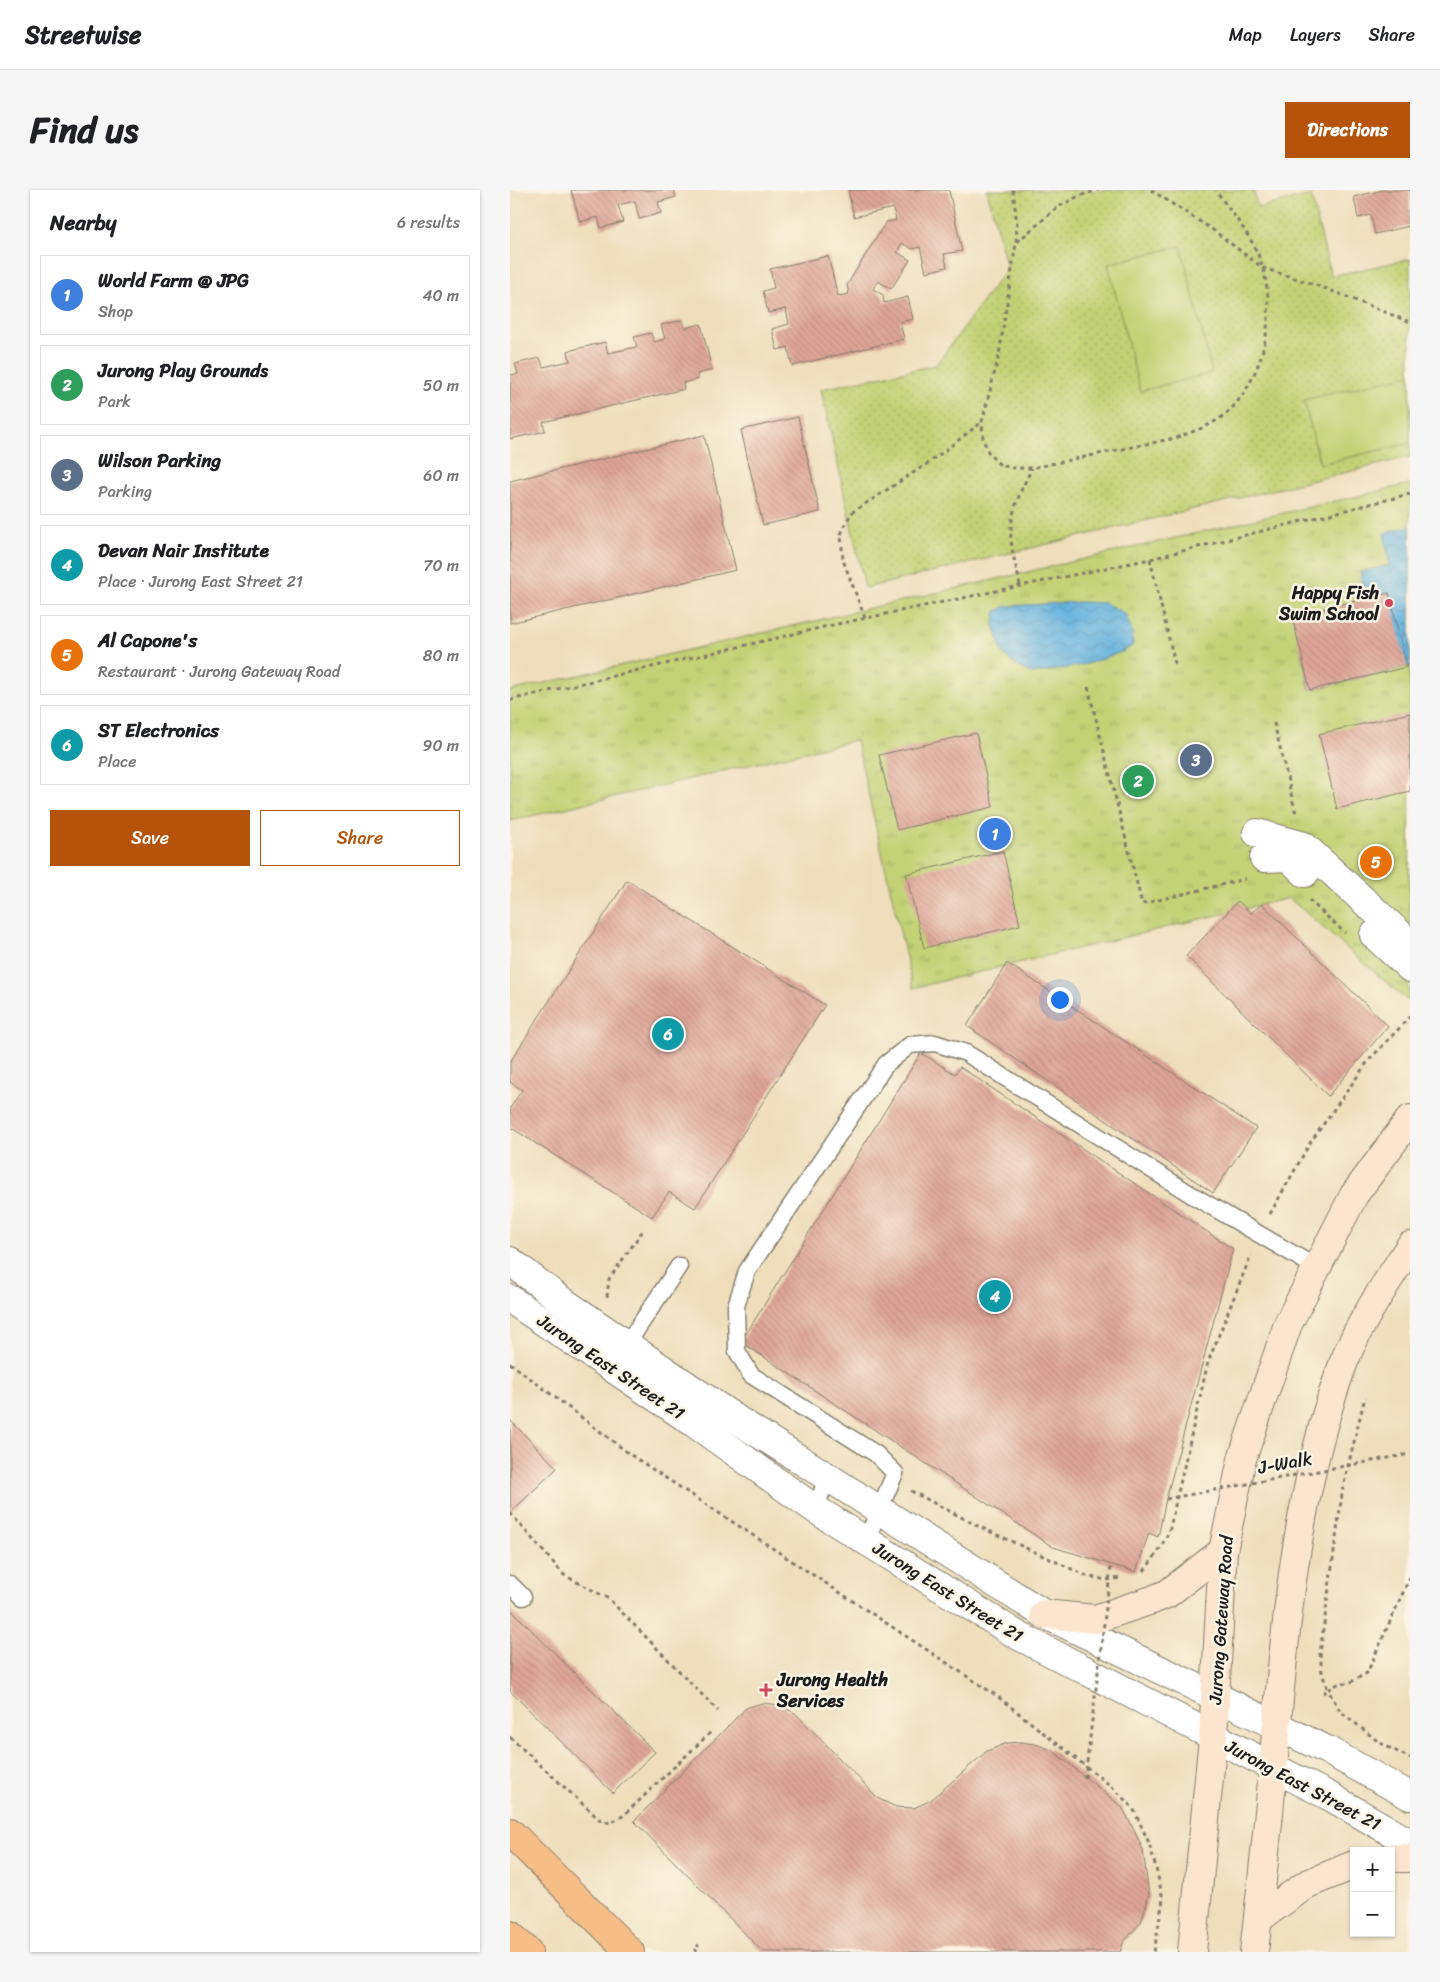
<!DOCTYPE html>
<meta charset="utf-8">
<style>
:root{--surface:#fff;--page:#f6f6f6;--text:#202124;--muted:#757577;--line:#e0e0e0;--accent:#b45309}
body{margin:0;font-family:Sriracha,sans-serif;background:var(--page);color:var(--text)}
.controls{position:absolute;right:15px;bottom:15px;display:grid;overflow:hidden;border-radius:0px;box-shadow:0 1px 4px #0004}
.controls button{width:45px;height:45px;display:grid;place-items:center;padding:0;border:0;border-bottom:1px solid var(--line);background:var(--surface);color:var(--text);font:25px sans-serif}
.you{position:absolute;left:549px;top:809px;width:18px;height:18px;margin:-12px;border:4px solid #fff;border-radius:50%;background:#1a73e8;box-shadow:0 0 0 8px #1a73e833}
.badge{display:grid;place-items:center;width:32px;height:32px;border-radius:50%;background:var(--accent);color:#fff;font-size:16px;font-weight:700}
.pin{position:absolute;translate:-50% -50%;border:2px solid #fff;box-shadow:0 1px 5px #0006}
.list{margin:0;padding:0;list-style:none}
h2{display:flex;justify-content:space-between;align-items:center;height:65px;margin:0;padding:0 20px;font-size:21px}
h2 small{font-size:16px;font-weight:400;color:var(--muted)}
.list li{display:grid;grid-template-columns:32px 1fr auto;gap:15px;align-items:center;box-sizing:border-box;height:80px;margin:0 10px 10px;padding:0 10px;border:1px solid var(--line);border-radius:0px}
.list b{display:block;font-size:19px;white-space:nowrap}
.list p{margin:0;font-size:16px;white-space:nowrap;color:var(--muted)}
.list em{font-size:16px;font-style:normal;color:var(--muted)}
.actions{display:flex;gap:10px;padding:15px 20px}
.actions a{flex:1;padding:11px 0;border:1px solid var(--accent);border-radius:0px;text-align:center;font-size:18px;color:var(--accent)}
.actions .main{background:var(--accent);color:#fff}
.map{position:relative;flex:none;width:900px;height:1762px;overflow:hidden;border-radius:0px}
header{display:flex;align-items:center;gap:30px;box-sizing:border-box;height:70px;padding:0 25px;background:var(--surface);border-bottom:1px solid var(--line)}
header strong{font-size:24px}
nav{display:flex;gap:28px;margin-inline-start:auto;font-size:18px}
.intro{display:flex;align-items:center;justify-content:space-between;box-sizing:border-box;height:120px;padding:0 30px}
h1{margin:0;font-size:35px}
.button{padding:12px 22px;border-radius:0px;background:var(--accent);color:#fff;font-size:18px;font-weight:700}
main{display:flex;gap:30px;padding:0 30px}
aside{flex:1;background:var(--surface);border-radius:0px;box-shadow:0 1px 4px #0004}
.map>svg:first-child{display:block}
.grass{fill:url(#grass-dots);stroke:#6f7748}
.park{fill:url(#park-tufts);stroke:#6f7748}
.garden{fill:#c2d275;stroke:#6f7748}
.water{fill:url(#water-waves);stroke:#40677d}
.building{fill:url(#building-back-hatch)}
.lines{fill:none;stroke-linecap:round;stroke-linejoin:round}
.service-casing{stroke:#857d6c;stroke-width:19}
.minor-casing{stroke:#857d6c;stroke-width:30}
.secondary-casing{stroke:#857d6c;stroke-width:30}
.primary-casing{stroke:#857d6c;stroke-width:30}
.path{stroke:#857d6c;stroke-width:3;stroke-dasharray:4 4;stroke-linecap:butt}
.service{stroke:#fff;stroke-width:16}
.minor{stroke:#fff;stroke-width:28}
.secondary{stroke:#fbe5cf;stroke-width:28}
.primary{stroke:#f6be86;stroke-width:28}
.path-bridge{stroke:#857d6c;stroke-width:3;stroke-dasharray:4 4;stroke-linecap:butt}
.poi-dot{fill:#d1495b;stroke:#fcf5e5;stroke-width:2}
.labels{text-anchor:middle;stroke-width:5;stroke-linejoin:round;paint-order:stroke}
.poi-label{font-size:18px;font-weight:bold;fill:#1c1c1c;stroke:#fcf5e5;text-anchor:end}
.street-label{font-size:18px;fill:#1c1c1c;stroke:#fcf5e5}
</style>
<header>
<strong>Streetwise</strong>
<nav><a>Map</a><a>Layers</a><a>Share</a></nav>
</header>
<div class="intro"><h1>Find us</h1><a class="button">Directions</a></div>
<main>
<aside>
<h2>Nearby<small>6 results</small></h2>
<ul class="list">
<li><span class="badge" style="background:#3f7fe0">1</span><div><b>World Farm @ JPG</b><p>Shop</p></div><em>40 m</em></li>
<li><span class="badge" style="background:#2e9e5b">2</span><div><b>Jurong Play Grounds</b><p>Park</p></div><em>50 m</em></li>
<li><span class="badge" style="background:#5c6f8a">3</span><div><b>Wilson Parking</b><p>Parking</p></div><em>60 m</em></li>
<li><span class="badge" style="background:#0f9aa8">4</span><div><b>Devan Nair Institute</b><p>Place · Jurong East Street 21</p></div><em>70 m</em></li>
<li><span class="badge" style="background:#e8710a">5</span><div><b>Al Capone's</b><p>Restaurant · Jurong Gateway Road</p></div><em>80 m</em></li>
<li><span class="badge" style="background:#0f9aa8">6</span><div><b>ST Electronics</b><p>Place</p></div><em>90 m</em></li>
</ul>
<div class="actions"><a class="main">Save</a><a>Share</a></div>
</aside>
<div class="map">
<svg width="900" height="1762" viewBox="0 0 900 1762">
<defs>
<pattern id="grass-dots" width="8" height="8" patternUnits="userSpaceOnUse" patternTransform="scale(1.25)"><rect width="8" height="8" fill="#c2d275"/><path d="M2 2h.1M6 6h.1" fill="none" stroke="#a6b465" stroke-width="1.8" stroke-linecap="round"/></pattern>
<pattern id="park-tufts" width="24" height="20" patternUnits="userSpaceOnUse" patternTransform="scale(1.25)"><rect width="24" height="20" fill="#c2d275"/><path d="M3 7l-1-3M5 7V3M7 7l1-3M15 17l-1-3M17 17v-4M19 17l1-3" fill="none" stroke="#a6b465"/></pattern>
<pattern id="water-waves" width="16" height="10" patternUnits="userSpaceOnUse" patternTransform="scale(1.25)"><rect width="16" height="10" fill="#65b2de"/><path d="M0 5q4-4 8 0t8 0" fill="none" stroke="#5798be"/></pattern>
<pattern id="building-back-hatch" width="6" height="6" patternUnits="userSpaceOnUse" patternTransform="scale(1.25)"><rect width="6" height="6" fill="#dea596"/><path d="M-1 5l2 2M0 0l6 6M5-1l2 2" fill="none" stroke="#be8d81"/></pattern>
</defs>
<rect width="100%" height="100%" fill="#fcf5e5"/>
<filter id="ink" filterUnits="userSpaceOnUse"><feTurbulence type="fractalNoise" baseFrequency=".02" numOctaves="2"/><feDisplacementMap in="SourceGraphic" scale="10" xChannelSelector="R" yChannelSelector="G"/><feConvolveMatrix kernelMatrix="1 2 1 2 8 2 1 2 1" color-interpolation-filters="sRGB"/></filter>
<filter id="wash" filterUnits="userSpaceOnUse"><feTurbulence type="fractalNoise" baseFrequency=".0096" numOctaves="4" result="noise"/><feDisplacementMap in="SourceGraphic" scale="20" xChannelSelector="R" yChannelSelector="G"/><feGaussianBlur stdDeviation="1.12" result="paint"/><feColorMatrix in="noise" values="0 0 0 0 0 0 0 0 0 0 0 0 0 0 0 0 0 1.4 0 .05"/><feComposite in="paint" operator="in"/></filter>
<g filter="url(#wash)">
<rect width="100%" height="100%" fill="#eedebc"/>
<path class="grass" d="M477,0H743L748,18L801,5L821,86L900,69V267L355,398L311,199L426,175L497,78Z"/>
<path class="park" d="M900,294L899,812L779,708L403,798L346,550L0,631V501Z"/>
<g class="garden">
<path d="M671,56L702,183L630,201L598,74Z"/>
<path d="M900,185V253L810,274L794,210Z"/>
</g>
<g class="water">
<path d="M900,336V476L800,500L791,463L865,445L850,382L880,375L874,343Z"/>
<path d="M569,412L595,413L615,424L622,441L623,455L614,461L577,474L523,484L505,475L492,462L484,435L486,421L497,416Z"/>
</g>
<g id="blocks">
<g class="building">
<path d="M61,0H164L166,7L148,12L151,23L129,29L125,11L108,15L113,32L91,38L88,27L70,32Z"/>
<path d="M338,0H439L452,61L434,64L437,77L416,82L410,57L402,59L392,53L387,62L400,70L381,99L368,91L363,99L373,105L374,113L398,107L403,129L390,132L394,149L282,176L278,157L267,160L262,139L279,134L276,119L258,123L253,101L264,98L260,79L318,66L328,106L339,104L337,95L376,32L386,30L383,18L344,27Z"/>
<path d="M873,0H900V36L865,44L861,25L848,28L844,7Z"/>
<path d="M173,130L175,138L191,134L202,180L187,184L188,189L173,193L174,199L33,232L35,241L0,249V185L8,184L5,174L30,168L33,177L60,171L58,161L95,152L98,163L127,157L124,147L141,143L144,152L155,149L151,135Z"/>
<path d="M288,227L310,322L253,335L231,240Z"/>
<path d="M194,245L226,380L0,433V291Z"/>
<path d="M879,403L897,477L800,500L782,426Z"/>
<path d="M900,523V601L827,619L809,544Z"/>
<path d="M466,543L483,617L387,640L369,565Z"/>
<path d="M493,661L510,735L414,758L396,684Z"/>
<path d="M117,690L315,815L185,1018L159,1002L142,1027L0,937V918L12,900L0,892V872Z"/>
<path d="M728,711L741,723L752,714L878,836L818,906L676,766Z"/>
<path d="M497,773L746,938L703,1003L457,836Z"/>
<path d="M411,863L445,884L450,877L723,1059L656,1309L648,1347L639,1343L626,1382L543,1357L231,1152Z"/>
<path d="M0,1230L47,1278L0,1323Z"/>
<path d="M0,1419L145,1562L103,1603L0,1501Z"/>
<path d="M252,1513L270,1515L285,1523L369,1609L386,1617L404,1618L421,1610L477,1561L497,1553L511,1552L525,1554L542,1560L612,1617L624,1640L633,1660L639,1705L631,1732L613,1753L610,1762H253L124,1631L236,1518Z"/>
</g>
</g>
</g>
<g filter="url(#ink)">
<use href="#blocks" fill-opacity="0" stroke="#857d6c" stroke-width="1"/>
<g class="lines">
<defs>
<g id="service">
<path d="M117,1154L169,1076"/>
<path d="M305,1319L318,1287"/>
<path d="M356,1351L385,1283L366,1264L241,1185L227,1161L226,1116L237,1081L376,874L400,855L425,853L456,863L682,1005L807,1078"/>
<path d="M0,1394L13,1407"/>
</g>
<g id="minor">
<path d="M747,643L794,656L900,753"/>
<path d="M754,668L778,667L795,683"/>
<path d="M864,745L900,778"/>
<path d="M0,1071L48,1108L229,1231L534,1424L817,1560L900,1606"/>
<path d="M0,1109L184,1233L305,1319L507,1445L819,1606L900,1653"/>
</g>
<g id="secondary">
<path d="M534,1424L585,1429L642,1410L657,1404L713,1361"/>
<path d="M881,1668H900"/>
<path d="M748,1729L797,1694L844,1675"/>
<path d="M682,1762L703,1547L713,1361L732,1269L778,1134L844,1005L900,929"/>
<path d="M744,1762C751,1701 758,1639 763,1578C774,1446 785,1311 829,1185C845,1138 874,1097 900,1056"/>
</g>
<g id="primary">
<path d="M0,1642L120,1762"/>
<path d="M0,1745L18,1762"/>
</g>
</defs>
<use href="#service" class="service-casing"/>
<use href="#minor" class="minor-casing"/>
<use href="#secondary" class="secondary-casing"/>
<use href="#primary" class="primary-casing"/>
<g class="path">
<path d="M503,0L507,35L506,53L489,165L472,232L473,249L479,264L490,275L503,278H522L665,248C685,241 707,234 722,218C759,178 769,109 746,60C736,39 719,20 706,0"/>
<path d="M641,0L703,40L753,78L812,97L900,132"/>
<path d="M507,52L548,17L569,6L588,0"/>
<path d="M640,369L665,474"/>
<path d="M510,395C507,380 502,364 501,349C499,324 511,300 522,278"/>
<path d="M355,428L333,370L331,344L341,323L420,272L472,232"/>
<path d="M578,497L632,714L735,689"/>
<path d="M0,510L318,436L640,369L900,304"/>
<path d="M764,533L786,624"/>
<path d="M799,710L835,743"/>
<path d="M760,1024L800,953L859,870L900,827"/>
<path d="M97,1107L99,1089L134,1039"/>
<path d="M0,1173L121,1265L487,1506L602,1597L623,1618L639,1653L646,1678L653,1709L644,1762"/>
<path d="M401,1301L470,1337L577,1386L596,1390L610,1388"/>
<path d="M0,1323L54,1385L99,1409L208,1521"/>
<path d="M634,1381L648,1362L659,1342L698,1172L741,1065"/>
<path d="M900,1387L857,1483L841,1492L828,1494L818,1500L830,1521L870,1553L900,1568"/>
<path d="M813,1503L818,1500L812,1483L810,1463L833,1297L855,1207"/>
<path d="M0,1547L89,1629L100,1633L113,1626L203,1540"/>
<path d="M187,1762L184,1759L189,1755"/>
</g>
<use href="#service" class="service"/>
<use href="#minor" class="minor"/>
<use href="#secondary" class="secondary"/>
<use href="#primary" class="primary"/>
<g class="path-bridge">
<path d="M656,1309L900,1264"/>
<path d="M575,1588L601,1376"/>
</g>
</g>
</g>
<g class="poi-dot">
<circle cx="879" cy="413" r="5"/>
<path d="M253.5 1492.5h5v5h5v5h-5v5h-5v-5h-5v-5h5z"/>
</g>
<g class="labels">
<g class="poi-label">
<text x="869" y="409">Happy Fish<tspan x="869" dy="21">Swim School</tspan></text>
<text x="267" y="1496" text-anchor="start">Jurong Health<tspan x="267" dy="21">Services</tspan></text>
</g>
<g class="street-label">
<text transform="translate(101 1177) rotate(34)" y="6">Jurong East Street 21</text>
<text transform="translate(775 1273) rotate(-10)" y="6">J-Walk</text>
<text transform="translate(438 1402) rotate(32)" y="6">Jurong East Street 21</text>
<text transform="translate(711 1430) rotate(-86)" y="6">Jurong Gateway Road</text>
<text transform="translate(793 1595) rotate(28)" y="6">Jurong East Street 21</text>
</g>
</g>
</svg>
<div class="controls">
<button>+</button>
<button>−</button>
</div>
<div class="you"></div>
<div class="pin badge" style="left:485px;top:644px;background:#3f7fe0">1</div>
<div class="pin badge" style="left:628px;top:591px;background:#2e9e5b">2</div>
<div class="pin badge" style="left:686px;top:570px;background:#5c6f8a">3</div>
<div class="pin badge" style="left:485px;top:1106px;background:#0f9aa8">4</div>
<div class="pin badge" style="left:866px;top:672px;background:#e8710a">5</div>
<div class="pin badge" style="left:158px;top:844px;background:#0f9aa8">6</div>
</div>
</main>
